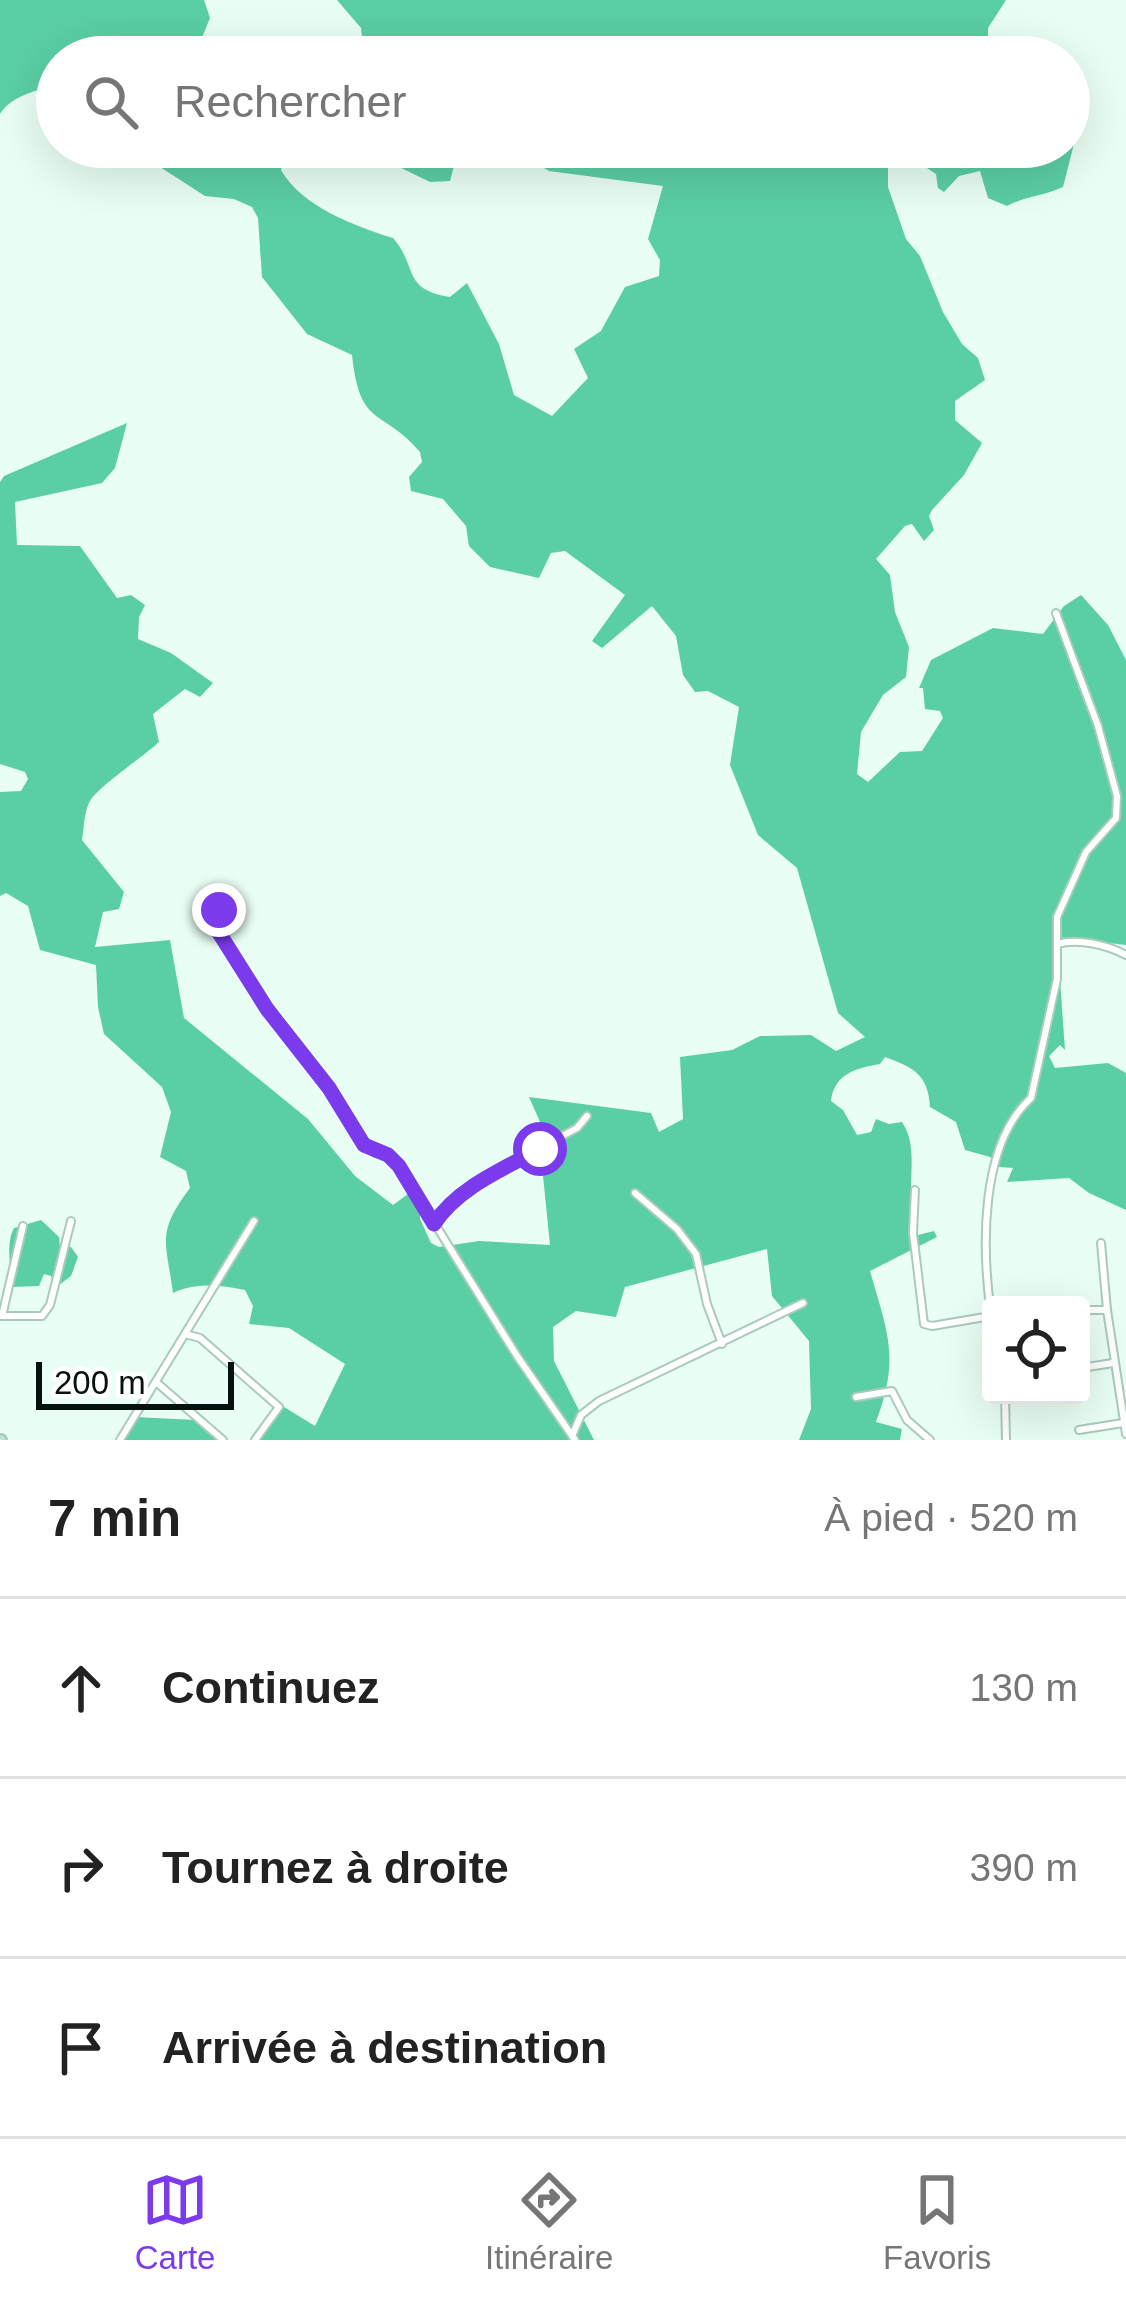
<!DOCTYPE html>
<html lang="fr">
<meta charset="utf-8">
<style>
:root{--surface:#fff;--page:#f2f2f2;--text:#222;--muted:#767676;--line:#e0e0e0;--accent:#7c3aed}
body{margin:0;font-family:Helvetica,sans-serif;background:var(--page);color:var(--text)}
.controls{position:absolute;right:36px;bottom:36px;display:grid;overflow:hidden;border-radius:12px;box-shadow:0 12px 48px #0002}
.controls button{width:108px;height:108px;display:grid;place-items:center;padding:0;border:0;border-bottom:3px solid var(--line);background:var(--surface);color:var(--text);font:60px sans-serif}
.scale{position:absolute;left:36px;bottom:30px;width:198px;box-sizing:border-box;padding-left:12px;border:6px solid #06120d;border-top:0;font-size:33px;line-height:42px;white-space:nowrap;color:#06120d;-webkit-text-stroke:9px #fff;paint-order:stroke}
.stop{position:absolute;width:36px;height:36px;margin:-27px;border:9px solid #7c3aed;border-radius:50%;background:#fff}
.stop.end{background:#7c3aed;border-color:#fff;box-shadow:0 3px 12px #0008}
.list{margin:0;padding:0;list-style:none}
h2{display:flex;justify-content:space-between;align-items:center;height:156px;margin:0;padding:0 48px;font-size:51px}
h2 small{font-size:39px;font-weight:400;color:var(--muted)}
.list li{display:grid;grid-template-columns:78px 1fr auto;gap:36px;align-items:center;box-sizing:border-box;height:180px;padding:0 48px;border-top:3px solid var(--line)}
.list b{display:block;font-size:45px;white-space:nowrap}
.list em{font-size:39px;font-style:normal;color:var(--muted)}
.icon{flex:none;width:66px;height:66px;fill:none;stroke:currentColor;stroke-width:2;stroke-linecap:round;stroke-linejoin:round}
.map{position:relative;flex:none;width:1126px;height:1440px;overflow:hidden}
.search{position:absolute;background:var(--surface);box-shadow:0 12px 48px #0002;left:36px;right:36px;top:36px;height:132px;display:flex;align-items:center;gap:30px;box-sizing:border-box;padding:0 42px;border-radius:66px;color:var(--muted);font-size:45px}
.sheet{height:696px;background:var(--surface)}
nav{display:flex;justify-content:space-around;align-items:center;box-sizing:border-box;height:168px;border-top:3px solid var(--line);background:var(--surface);font-size:33px;color:var(--muted)}
nav a{display:grid;justify-items:center;gap:6px}
nav .on{color:var(--accent)}
.map>svg:first-child{display:block}
.forest{fill:#5bcfa4}
.lines{fill:none;stroke-linecap:round;stroke-linejoin:round}
.minor-casing{stroke:#a9cbbb;stroke-width:10}
.secondary-casing{stroke:#a9cbbb;stroke-width:14}
.minor{stroke:#fff;stroke-width:6}
.secondary{stroke:#bae7da;stroke-width:9}
.route{stroke:#7c3aed;stroke-width:15}
</style>
<div class="map">
<svg width="1126" height="1440" viewBox="0 0 1126 1440">
<rect width="100%" height="100%" fill="#e9fef4"/>
<g class="forest">
<path d="M0,0H204L210,18L194,57H57V84C37,91 12,95 0,114Z"/>
<path d="M337,0H1006L988,28V57H958L955,46L941,45L934,57H364L361,28Z"/>
<path d="M1069,134L1075,140L1063,187C1043,196 1026,196 1007,206L988,198L980,171L959,176L944,192L938,188L936,174L924,166L929,147H1069Z"/>
<path d="M150,147H286L281,170C302,207 355,226 393,238C419,268 401,289 450,297L467,283L499,344L514,395L552,416L588,378L574,349L601,331L625,287L659,276L660,260L648,239L663,186L549,171L510,147H900L888,165V187L906,239L920,256L943,312L962,344L978,358L985,380L955,401V420L982,443L964,475L932,510L929,516L934,530L924,541L912,524L905,526L876,559L890,575L895,612L909,647L906,677L883,695L861,732L857,774L868,782L900,752L922,751L943,718L940,711L925,709L923,688H919L931,660L993,628L1043,634L1064,606L1081,595L1108,625L1126,660V945L1057,937L1065,1050L1060,1045L1049,1056L1055,1068L1108,1063L1126,1073V1210L1089,1193L1069,1178L1007,1182L1013,1168L999,1167L990,1157L965,1150L956,1122L930,1107C928,1075 915,1068 885,1057L880,1064C856,1068 834,1074 831,1101L843,1110L857,1135L871,1132L876,1119L889,1124L902,1122C922,1152 902,1190 918,1218L914,1236L934,1231L937,1237L870,1271C888,1334 900,1358 876,1422L902,1429L900,1440H799L811,1409L809,1341L772,1296L767,1249L625,1287L616,1317L576,1311L553,1327L554,1361L594,1440H257L284,1407L315,1426L345,1364L289,1328L249,1324L253,1306L245,1290C220,1285 196,1282 173,1293C166,1241 156,1233 190,1188L186,1171L160,1157L171,1112L162,1087L104,1034L98,1007L96,965L40,950L28,906L6,893L0,896V792L21,791L28,779L25,772L0,764V482L4,476L127,423L115,468L102,483L15,502L17,545L80,546L117,598L131,595L145,605L139,617L138,639L171,653L213,683L200,697L185,689L153,714L159,742C143,757 99,786 90,801C84,811 84,828 82,840L124,892L119,909L103,912L95,947L170,940L184,1018L308,1119L355,1176L393,1205L419,1186L420,1219L431,1243L439,1247L479,1241L550,1245L542,1166L544,1131L529,1097L651,1113L659,1132L683,1119L680,1057L732,1050L760,1036L811,1035L836,1051L865,1037L838,1013L797,868L758,835L730,765L739,707L708,691L695,692L683,675L676,636L652,606L602,648L592,641L625,595L565,551L551,553L539,578L490,567L469,546L466,526L443,499L411,491L409,477L422,462L420,452C382,407 360,430 352,355L307,334L262,277L258,218L252,207L234,199L205,196L157,165Z"/>
<path d="M396,147H464L455,162L450,181L430,182L389,162Z"/>
<path d="M41,1220L59,1237L60,1247H71L78,1257L71,1276L55,1288L51,1276L44,1274L39,1286L10,1287C12,1267 5,1245 14,1228Z"/>
<path d="M135,1417L195,1420L221,1440H119Z"/>
</g>
<g class="lines">
<defs>
<g id="minor">
<path d="M219,910L216,928L267,1009L329,1088L364,1145L375,1153L388,1155L399,1166L517,1356L575,1440"/>
<path d="M1057,944C1079,938 1107,945 1126,955"/>
<path d="M915,1190L913,1233L924,1324L932,1326L991,1316"/>
<path d="M635,1193L677,1229L696,1254L707,1304L722,1344"/>
<path d="M434,1224C463,1178 531,1154 577,1128L587,1116"/>
<path d="M1101,1243L1107,1310L1126,1434"/>
<path d="M1081,1310H1107"/>
<path d="M991,1314C982,1250 979,1145 1031,1098L1057,979V917L1086,852L1116,818L1117,796L1098,726L1056,613"/>
<path d="M0,1316H42L50,1305L71,1221"/>
<path d="M2,1316L23,1226"/>
<path d="M185,1334L200,1338L279,1407L255,1440"/>
<path d="M1081,1368L1113,1363"/>
<path d="M156,1382L223,1440"/>
<path d="M1005,1395L1006,1440"/>
<path d="M856,1397L892,1391L907,1420L930,1440"/>
<path d="M1079,1430L1123,1423"/>
<path d="M572,1436L581,1415L599,1401L803,1303"/>
<path d="M120,1440L254,1221"/>
</g>
<path id="secondary" d="M0,1440H1"/>
</defs>
<use href="#minor" class="minor-casing"/>
<use href="#secondary" class="secondary-casing"/>
<use href="#minor" class="minor"/>
<use href="#secondary" class="secondary"/>
</g>
<g class="lines">
<path class="route" d="M219,910L216,928L267,1009L329,1088L364,1145L388,1155L399,1166L434,1224C457,1188 503,1169 540,1149"/>
</g>
</svg>
<div class="controls">
<button><svg class="icon" aria-label="locate" viewBox="0 0 24 24"><circle cx="12" cy="12" r="6"/><path d="M12 2v4M12 18v4M2 12h4M18 12h4"/></svg></button>
</div>
<div class="scale">200 m</div>
<div class="stop" style="left:540px;top:1149px"></div>
<div class="stop end" style="left:219px;top:910px"></div>
<div class="search"><svg class="icon" aria-label="search" viewBox="0 0 24 24"><circle cx="10" cy="10" r="6"/><path d="M15 15l6 6"/></svg>Rechercher</div>
</div>
<section class="sheet">
<h2>7 min<small>À pied · 520 m</small></h2>
<ul class="list">
<li><svg class="icon" aria-label="ahead" viewBox="0 0 24 24"><path d="M12 20V5M6 11l6-6 6 6"/></svg><div><b>Continuez</b></div><em>130 m</em></li>
<li><svg class="icon" aria-label="right" viewBox="0 0 24 24"><path d="M7 20v-9h11M14 6l5 5-5 5"/></svg><div><b>Tournez à droite</b></div><em>390 m</em></li>
<li><svg class="icon" aria-label="arrive" viewBox="0 0 24 24"><path d="M6 21V4h12l-3 4 3 4H6"/></svg><div><b>Arrivée à destination</b></div></li>
</ul>
</section>
<nav>
<a class="on"><svg class="icon" aria-label="map" viewBox="0 0 24 24"><path d="M3 6l6-2 6 2 6-2v14l-6 2-6-2-6 2zM9 4v14M15 6v14"/></svg>Carte</a>
<a><svg class="icon" aria-label="directions" viewBox="0 0 24 24"><path d="M12 3l9 9-9 9-9-9zM9 14v-3h6M13 9l2 2-2 2"/></svg>Itinéraire</a>
<a><svg class="icon" aria-label="saved" viewBox="0 0 24 24"><path d="M7 4h10v16l-5-4-5 4z"/></svg>Favoris</a>
</nav>
